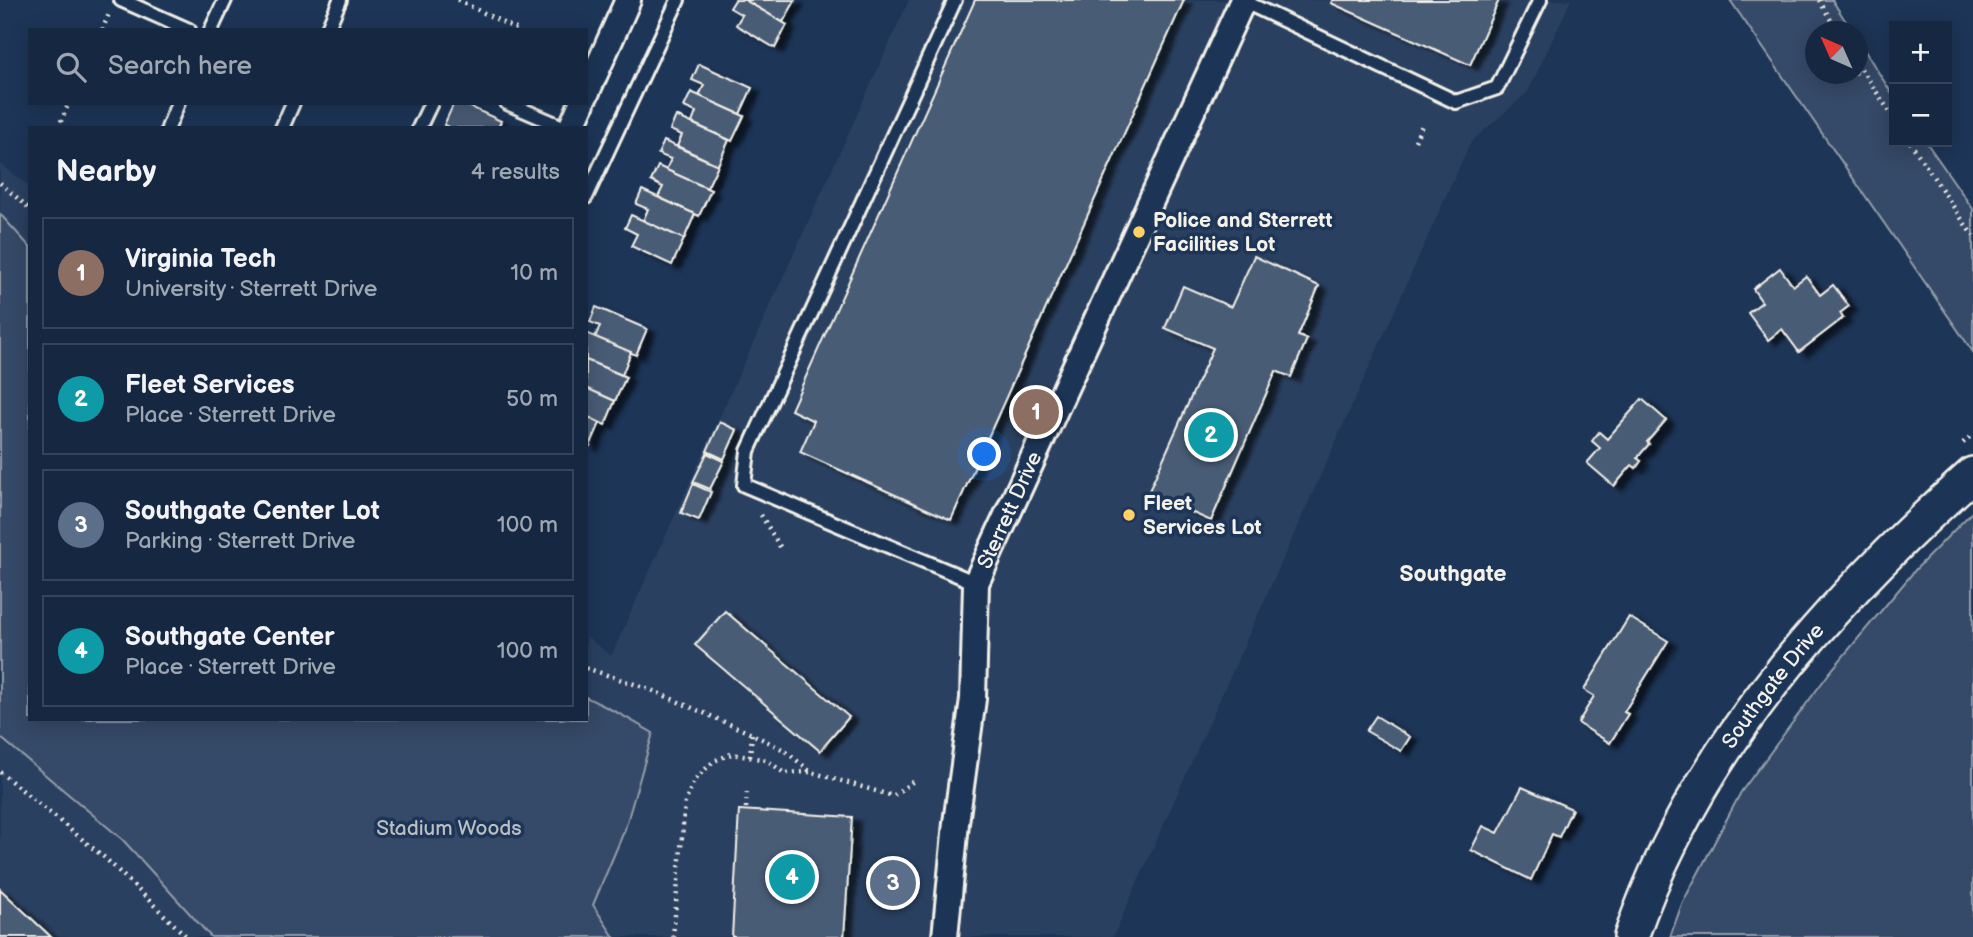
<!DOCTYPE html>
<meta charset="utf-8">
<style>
:root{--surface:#162841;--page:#23344c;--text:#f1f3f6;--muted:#9ea6b1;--line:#35445a;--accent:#bca0f2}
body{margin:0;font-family:"Balsamiq Sans",sans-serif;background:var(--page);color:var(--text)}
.controls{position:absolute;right:21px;top:21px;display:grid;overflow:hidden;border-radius:0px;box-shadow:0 4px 18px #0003}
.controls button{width:63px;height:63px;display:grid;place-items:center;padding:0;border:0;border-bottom:2px solid var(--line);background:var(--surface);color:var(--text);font:35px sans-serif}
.compass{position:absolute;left:1805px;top:21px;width:63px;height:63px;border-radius:50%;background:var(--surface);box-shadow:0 4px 18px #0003;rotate:315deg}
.you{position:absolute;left:985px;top:455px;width:24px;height:24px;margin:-18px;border:5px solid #fff;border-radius:50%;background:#1a73e8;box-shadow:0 0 0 10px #1a73e833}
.badge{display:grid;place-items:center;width:46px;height:46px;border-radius:50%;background:var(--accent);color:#fff;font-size:23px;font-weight:700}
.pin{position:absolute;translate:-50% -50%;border:4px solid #fff;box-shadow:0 2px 7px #0006}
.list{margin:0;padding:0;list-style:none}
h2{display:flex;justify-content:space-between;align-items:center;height:91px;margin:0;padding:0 28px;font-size:30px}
h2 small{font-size:23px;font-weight:400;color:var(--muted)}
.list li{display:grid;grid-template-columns:46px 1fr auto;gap:21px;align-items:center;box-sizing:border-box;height:112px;margin:0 14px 14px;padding:0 14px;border:2px solid var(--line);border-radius:0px}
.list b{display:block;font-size:26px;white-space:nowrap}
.list p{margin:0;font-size:23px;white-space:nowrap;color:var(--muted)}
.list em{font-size:23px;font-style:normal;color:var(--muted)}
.icon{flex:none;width:38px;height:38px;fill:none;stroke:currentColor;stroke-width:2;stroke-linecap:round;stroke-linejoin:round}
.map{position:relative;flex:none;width:1973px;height:937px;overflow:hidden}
.search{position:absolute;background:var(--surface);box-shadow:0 4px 18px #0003;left:28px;top:28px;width:560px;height:77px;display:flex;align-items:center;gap:18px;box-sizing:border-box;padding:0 24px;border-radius:0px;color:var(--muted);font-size:26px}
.panel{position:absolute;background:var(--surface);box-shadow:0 4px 18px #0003;left:28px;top:126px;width:560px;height:595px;border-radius:0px}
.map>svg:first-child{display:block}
.built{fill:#2a4060}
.green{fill:#354a67;stroke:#949ea8;stroke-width:2}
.building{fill:#485b74;stroke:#f4f1e8;stroke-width:2;filter:url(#shadow)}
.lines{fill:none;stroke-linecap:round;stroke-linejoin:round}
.lane-casing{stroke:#f4f1e8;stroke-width:18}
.street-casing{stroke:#f4f1e8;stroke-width:30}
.secondary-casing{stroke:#f4f1e8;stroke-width:38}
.path{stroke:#f4f1e8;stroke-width:4.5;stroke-dasharray:2 5;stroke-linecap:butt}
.lane{stroke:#1d3557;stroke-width:12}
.street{stroke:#1d3557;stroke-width:24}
.secondary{stroke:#1d3557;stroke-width:33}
.poi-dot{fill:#ffd166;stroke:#1d3557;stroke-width:2.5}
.labels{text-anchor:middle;stroke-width:7;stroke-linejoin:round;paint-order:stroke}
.poi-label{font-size:21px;font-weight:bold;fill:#f4f1e8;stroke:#1d3557;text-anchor:start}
.street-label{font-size:21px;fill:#f4f1e8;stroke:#1d3557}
.park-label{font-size:21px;fill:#bbbfc1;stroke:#1d3557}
.neighbourhood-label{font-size:23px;font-weight:bold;fill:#f4f1e8;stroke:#1d3557}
</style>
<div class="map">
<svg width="1973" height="937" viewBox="0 0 1973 937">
<defs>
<filter id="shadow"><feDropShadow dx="8" dy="4.5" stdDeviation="2" flood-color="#0009"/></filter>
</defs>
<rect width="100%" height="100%" fill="#1d3557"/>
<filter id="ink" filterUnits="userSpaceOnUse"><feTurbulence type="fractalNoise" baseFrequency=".0143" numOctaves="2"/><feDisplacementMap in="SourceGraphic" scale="14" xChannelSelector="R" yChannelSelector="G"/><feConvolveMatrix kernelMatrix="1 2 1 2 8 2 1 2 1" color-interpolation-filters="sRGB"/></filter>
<g filter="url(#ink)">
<path class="built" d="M909,0H1571L1528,92L1470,143L1113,937H0V163L30,187V719H586V636L611,656Z"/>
<g class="green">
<path d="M1730,0H1832L1852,31L1815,32V74H1857L1858,40L1894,97V142H1926L1973,209V352Z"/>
<path d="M0,214L30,247V719H586V697L618,713L653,733L625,829L593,905L614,937H211L123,840L0,737Z"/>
<path d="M1973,511V937H1670L1682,904L1741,792L1830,672L1916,569Z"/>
</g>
<g class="building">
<path d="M735,0H745L787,25L775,48L736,25L742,15L730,8Z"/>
<path d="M745,0H793L795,1L783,22Z"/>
<path d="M975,0H1184L951,520L800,452L814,421L791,410Z"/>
<path d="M1333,0H1499L1470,65L1331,3Z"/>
<path d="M699,64L752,88L740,114L699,96L704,85L692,80Z"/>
<path d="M691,92L744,116L732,141L692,123L696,112L684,107Z"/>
<path d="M454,103H462L501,121L498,128H451L444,125Z"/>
<path d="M676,116L729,140L718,165L677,146L682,135L670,130Z"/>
<path d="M664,141L718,165L707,188L666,170L671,159L658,154Z"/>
<path d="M658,166L711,190L699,216L658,197L663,187L651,181Z"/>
<path d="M642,190L695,214L684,239L643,221L648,209L636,204Z"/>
<path d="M631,215L684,239L672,265L631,246L637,234L625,228Z"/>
<path d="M1254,256L1319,286L1298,336L1307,339L1291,377L1276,371L1211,521L1148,493L1213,348L1165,328L1183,286L1231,307Z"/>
<path d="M1780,268L1793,286L1806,276L1820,295L1833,285L1849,306L1840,313L1843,318L1799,352L1782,329L1768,340L1748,313L1762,302L1753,289Z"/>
<path d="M596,307L647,329L636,355L595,337L600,326L590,322Z"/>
<path d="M586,333L631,352L622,375L586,360Z"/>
<path d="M586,360L626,377L615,401L586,388Z"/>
<path d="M586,388L615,401L605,425L586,416Z"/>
<path d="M1642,399L1666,420L1647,442L1649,444L1637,458L1641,461L1636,468L1632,465L1614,486L1587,463L1600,448L1592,441L1599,432L1607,439Z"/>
<path d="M586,416L600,423L590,446L586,444Z"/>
<path d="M720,422L737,430L724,459L707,451Z"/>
<path d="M707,453L724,461L710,489L693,482Z"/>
<path d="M693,484L711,492L699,520L681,513Z"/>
<path d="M725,611L849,717L820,751L695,645Z"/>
<path d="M1629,617L1668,641L1624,712L1628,714L1610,743L1578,723L1594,696L1584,690Z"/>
<path d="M1376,716L1410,737L1401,751L1366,731Z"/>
<path d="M1522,787L1572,809L1559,837L1552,834L1531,880L1471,850L1483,826L1498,833Z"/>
<path d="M739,810L852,817L844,937H732Z"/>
<path d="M0,889L47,933L51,937H0Z"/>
</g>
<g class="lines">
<defs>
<g id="lane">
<path d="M121,0L189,30"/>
<path d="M955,0L748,451L744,485L976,583"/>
<path d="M1243,1L1456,102L1497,88L1540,0"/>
<path d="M211,30L225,0"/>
<path d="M327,30L340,0"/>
<path d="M507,103L565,128"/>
<path d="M168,128L178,103"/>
<path d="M282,128L293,103"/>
<path d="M419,128L431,103"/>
<path d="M586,197L678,0"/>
</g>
<g id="street">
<path d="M586,94L628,0"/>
<path d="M571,128L582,103"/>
<path id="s1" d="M945,937L956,823L973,699L976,583L1243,0"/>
</g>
<g id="secondary">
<path id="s2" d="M1631,937C1694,752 1829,602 1973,474"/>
</g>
</defs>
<use href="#lane" class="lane-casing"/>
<use href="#street" class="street-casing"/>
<use href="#secondary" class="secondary-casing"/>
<g class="path">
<path d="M458,0L518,30"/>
<path d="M1819,0L1838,32"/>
<path d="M102,30L109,14"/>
<path d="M1857,63L1894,118"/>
<path d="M58,128L69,103"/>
<path d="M1415,141L1423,123"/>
<path d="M1910,142L1973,236"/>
<path d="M0,183L30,209"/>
<path d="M1963,443L1973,434"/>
<path d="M761,515L782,550"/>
<path d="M586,668L649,689L752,734L784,750L811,772L893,796L916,779"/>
<path d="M750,757L752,734"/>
<path d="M0,772L105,858L187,937"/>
<path d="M746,808L747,789"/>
<path d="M673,937L685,803L694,780L714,761L731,754L767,760L784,773L810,772"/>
</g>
<use href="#lane" class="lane"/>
<use href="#street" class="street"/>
<use href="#secondary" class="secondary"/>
</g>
</g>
<g class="poi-dot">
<circle cx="1139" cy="232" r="7"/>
<circle cx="1129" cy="515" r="7"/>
</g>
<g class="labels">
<g class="poi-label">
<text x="1153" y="227">Police and Sterrett<tspan x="1153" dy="24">Facilities Lot</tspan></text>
<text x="1143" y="510">Fleet<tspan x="1143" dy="24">Services Lot</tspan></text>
</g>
<g class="street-label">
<text dy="7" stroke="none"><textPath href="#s1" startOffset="436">Sterrett Drive</textPath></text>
<text dy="7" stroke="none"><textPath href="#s2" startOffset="290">Southgate Drive</textPath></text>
</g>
<g class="park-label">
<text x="449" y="835">Stadium Woods</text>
</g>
<g class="neighbourhood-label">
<text x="1453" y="581">Southgate</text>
</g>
</g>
</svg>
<div class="controls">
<button>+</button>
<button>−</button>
</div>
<svg class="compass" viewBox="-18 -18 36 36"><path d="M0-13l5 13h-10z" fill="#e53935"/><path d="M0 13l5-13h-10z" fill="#9ea6b1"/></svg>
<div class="you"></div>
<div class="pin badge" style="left:1036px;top:412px;background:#8d6e63">1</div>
<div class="pin badge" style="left:1211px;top:435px;background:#0f9aa8">2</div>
<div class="pin badge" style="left:893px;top:883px;background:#5c6f8a">3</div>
<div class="pin badge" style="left:792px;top:877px;background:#0f9aa8">4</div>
<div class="search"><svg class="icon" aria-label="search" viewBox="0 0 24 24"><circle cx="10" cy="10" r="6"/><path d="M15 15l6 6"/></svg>Search here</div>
<section class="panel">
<h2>Nearby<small>4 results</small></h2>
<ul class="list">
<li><span class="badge" style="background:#8d6e63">1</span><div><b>Virginia Tech</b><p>University · Sterrett Drive</p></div><em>10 m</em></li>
<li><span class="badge" style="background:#0f9aa8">2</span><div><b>Fleet Services</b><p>Place · Sterrett Drive</p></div><em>50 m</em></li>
<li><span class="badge" style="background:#5c6f8a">3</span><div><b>Southgate Center Lot</b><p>Parking · Sterrett Drive</p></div><em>100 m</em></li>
<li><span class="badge" style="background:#0f9aa8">4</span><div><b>Southgate Center</b><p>Place · Sterrett Drive</p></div><em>100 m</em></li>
</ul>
</section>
</div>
